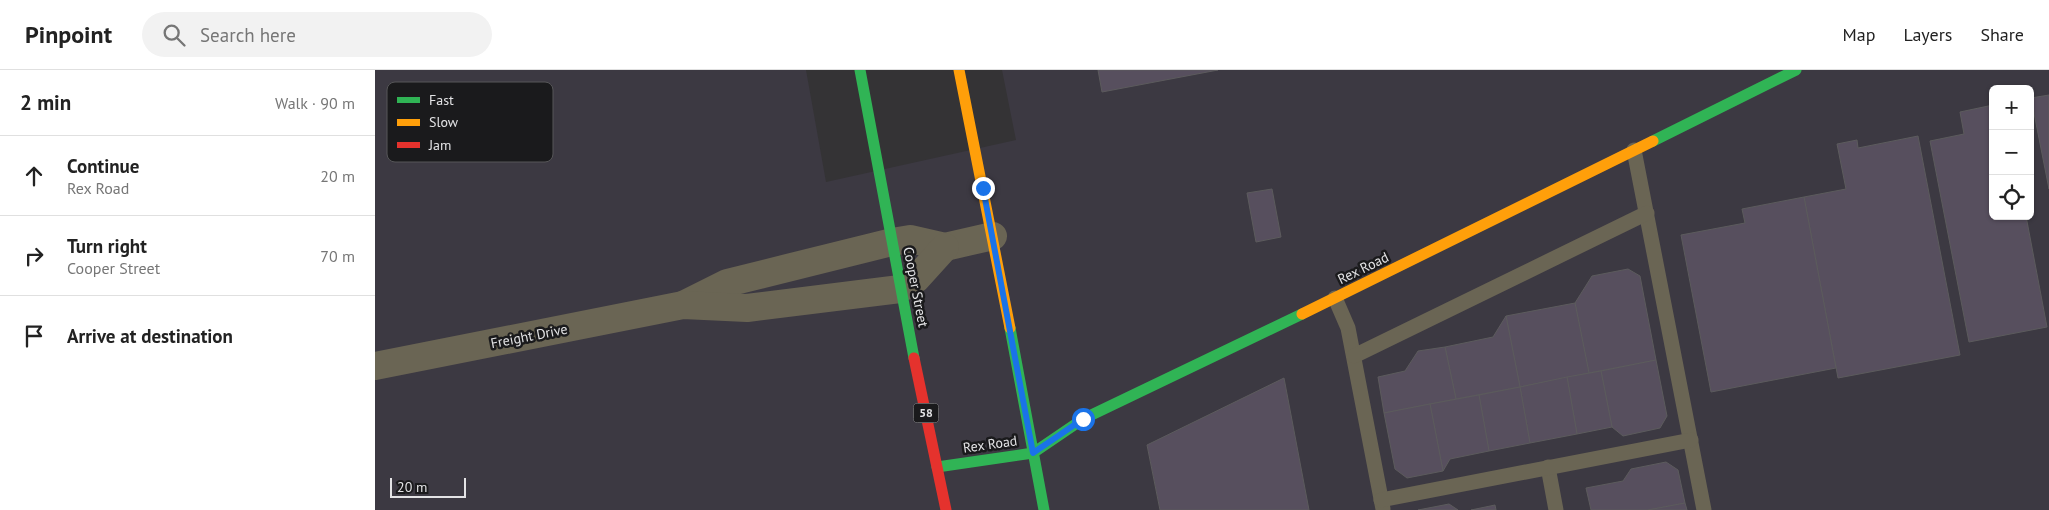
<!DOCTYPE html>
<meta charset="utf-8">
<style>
:root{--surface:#fff;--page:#f2f2f2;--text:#222;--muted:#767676;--line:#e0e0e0}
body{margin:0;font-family:"PT Sans",sans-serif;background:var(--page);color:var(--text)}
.controls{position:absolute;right:15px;top:15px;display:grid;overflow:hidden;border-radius:8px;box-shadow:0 1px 4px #0004}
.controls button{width:45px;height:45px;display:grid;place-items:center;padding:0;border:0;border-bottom:1px solid var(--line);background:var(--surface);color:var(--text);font:25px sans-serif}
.scale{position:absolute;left:15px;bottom:12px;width:76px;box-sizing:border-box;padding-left:5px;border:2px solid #e3e3e5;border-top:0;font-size:14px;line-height:18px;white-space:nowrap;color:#e3e3e5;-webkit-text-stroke:4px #1a1a1c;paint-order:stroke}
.stop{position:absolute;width:15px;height:15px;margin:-11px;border:4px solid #1a73e8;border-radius:50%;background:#fff}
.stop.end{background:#1a73e8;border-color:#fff;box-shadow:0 1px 5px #0008}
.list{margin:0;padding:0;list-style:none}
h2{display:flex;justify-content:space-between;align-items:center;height:65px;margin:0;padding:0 20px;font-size:21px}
h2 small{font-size:16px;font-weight:400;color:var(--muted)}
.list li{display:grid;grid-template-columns:32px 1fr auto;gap:15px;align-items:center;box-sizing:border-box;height:80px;padding:0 20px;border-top:1px solid var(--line)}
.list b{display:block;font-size:19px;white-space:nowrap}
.list p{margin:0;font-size:16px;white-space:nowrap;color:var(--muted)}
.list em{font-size:16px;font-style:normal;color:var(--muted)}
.icon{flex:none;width:28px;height:28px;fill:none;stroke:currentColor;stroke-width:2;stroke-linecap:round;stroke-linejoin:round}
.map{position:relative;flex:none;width:1674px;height:440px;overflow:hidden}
header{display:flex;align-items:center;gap:30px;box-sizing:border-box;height:70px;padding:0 25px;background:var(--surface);border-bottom:1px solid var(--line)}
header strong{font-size:24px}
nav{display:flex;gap:28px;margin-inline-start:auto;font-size:18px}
.search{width:350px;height:45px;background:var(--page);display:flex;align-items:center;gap:12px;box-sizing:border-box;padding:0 18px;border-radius:28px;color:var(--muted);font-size:19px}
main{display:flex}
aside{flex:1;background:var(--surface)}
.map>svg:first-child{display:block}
.built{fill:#3c3942;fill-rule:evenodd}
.building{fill:#574f5e;stroke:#5c5b5d}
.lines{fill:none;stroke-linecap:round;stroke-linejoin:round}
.lane{stroke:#6a6554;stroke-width:15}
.street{stroke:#6a6554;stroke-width:28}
.fast{stroke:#30b455;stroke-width:11}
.slow{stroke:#ff9f0a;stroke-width:11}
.jam{stroke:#e5322d;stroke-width:11}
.route{stroke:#1a73e8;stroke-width:6}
.labels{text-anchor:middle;stroke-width:5;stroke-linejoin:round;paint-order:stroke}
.shield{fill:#1a1a1c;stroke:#a7a7a9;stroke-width:1}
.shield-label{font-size:12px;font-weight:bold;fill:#e3e3e5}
.street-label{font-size:14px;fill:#e3e3e5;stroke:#1a1a1c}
.key{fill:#1a1a1c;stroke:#565658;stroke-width:1}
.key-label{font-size:14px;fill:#e3e3e5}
</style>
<header>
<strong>Pinpoint</strong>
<div class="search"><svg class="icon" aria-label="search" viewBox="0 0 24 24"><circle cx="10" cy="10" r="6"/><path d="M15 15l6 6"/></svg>Search here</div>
<nav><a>Map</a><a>Layers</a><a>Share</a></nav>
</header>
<main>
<aside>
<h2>2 min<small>Walk · 90 m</small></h2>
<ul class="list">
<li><svg class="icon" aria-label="ahead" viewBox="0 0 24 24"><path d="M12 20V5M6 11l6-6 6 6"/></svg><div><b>Continue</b><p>Rex Road</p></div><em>20 m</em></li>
<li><svg class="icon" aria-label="right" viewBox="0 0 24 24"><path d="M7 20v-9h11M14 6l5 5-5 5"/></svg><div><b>Turn right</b><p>Cooper Street</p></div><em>70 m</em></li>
<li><svg class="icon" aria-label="arrive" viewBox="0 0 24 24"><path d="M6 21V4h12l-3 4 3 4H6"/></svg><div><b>Arrive at destination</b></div></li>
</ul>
</aside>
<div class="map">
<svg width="1674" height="440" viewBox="0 0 1674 440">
<rect width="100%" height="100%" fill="#343335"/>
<path class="built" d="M0,0H431L451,112L641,70L627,0H1674V440H0ZM1618,19H1655V146H1618Z"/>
<g class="building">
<path d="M723,0H843L727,22Z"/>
<path d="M1674,25V119L1656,28Z"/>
<path d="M1618,35V146H1651L1672,257L1594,272L1555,71L1589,64L1585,42Z"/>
<path d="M1543,66L1585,285L1463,308L1429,127L1471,119L1462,74L1482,70L1483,78Z"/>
<path d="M897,119L906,167L881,172L872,123Z"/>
<path d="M1429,127L1461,298L1336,322L1306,165L1370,153L1367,139Z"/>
<path d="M1253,199L1265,206L1281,290L1214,303L1200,233L1217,206Z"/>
<path d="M1200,233L1214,303L1145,317L1131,246Z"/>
<path d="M1131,246L1145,317L1081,329L1070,277L1118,267Z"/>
<path d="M1070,277L1081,329L1009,343L1003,307L1030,301L1043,281Z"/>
<path d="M1281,290L1292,346L1285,358L1248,366L1237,357L1226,301Z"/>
<path d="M1226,301L1237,357L1202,364L1192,307Z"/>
<path d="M1192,307L1202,364L1155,373L1145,317Z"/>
<path d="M909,308L934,440H785L772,375Z"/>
<path d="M1145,317L1155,373L1114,381L1104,325Z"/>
<path d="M1104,325L1114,381L1075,389L1068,401L1055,334Z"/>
<path d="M1055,334L1068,401L1032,408L1020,399L1009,343Z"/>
<path d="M1291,392L1303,400L1310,433L1273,440H1216L1211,418L1248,411L1256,399Z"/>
<path d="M1310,433L1312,440H1273Z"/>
<path d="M1074,434L1083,440H1043Z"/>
<path d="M1120,435L1121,440H1096Z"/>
</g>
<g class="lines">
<g class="lane">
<path d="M1259,80L1329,440"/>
<path d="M960,228L973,258L1008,439"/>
<path d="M979,286L1272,143"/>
<path d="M1173,397L1181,440"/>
<path d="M1006,430L1316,370"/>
</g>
<g class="street">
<path d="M310,234L352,213L517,172L535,169L570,177L618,166"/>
<path d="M0,296L308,235L372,238L525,219L541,209L570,177"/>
</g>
<g class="fast">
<path d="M485,0L539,288"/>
<path d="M1278,71L1421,0"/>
<path d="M635,258L669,440"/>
<path d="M562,397L658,383L708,349L927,244"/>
</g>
<g class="slow">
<path d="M584,0L635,258"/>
<path d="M927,244L1278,71"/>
</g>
<path class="jam" d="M539,288L571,440"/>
</g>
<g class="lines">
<path class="route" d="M608,118L658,383L708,349"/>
</g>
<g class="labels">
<rect class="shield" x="538.5" y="333.5" width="25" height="19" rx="4"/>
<g class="shield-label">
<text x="551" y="347">58</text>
</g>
<g class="street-label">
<text transform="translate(988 198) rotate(-26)" y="5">Rex Road</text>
<text transform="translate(541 217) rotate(79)" y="5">Cooper Street</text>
<text transform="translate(154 266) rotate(-11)" y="5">Freight Drive</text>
<text transform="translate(615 374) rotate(-8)" y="5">Rex Road</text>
</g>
</g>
<rect x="12" y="12" width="166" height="80" rx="8" class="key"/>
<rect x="22" y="27" width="23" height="6" fill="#30b455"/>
<rect x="22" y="49" width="23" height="7" fill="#ff9f0a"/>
<rect x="22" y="72" width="23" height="6" fill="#e5322d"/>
<g class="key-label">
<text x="54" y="35">Fast</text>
<text x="54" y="57">Slow</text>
<text x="54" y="80">Jam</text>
</g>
</svg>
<div class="controls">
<button>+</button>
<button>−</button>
<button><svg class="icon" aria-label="locate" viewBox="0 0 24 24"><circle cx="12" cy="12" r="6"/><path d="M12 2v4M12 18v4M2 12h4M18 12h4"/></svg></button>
</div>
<div class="scale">20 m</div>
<div class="stop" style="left:708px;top:349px"></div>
<div class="stop end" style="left:608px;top:118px"></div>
</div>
</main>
